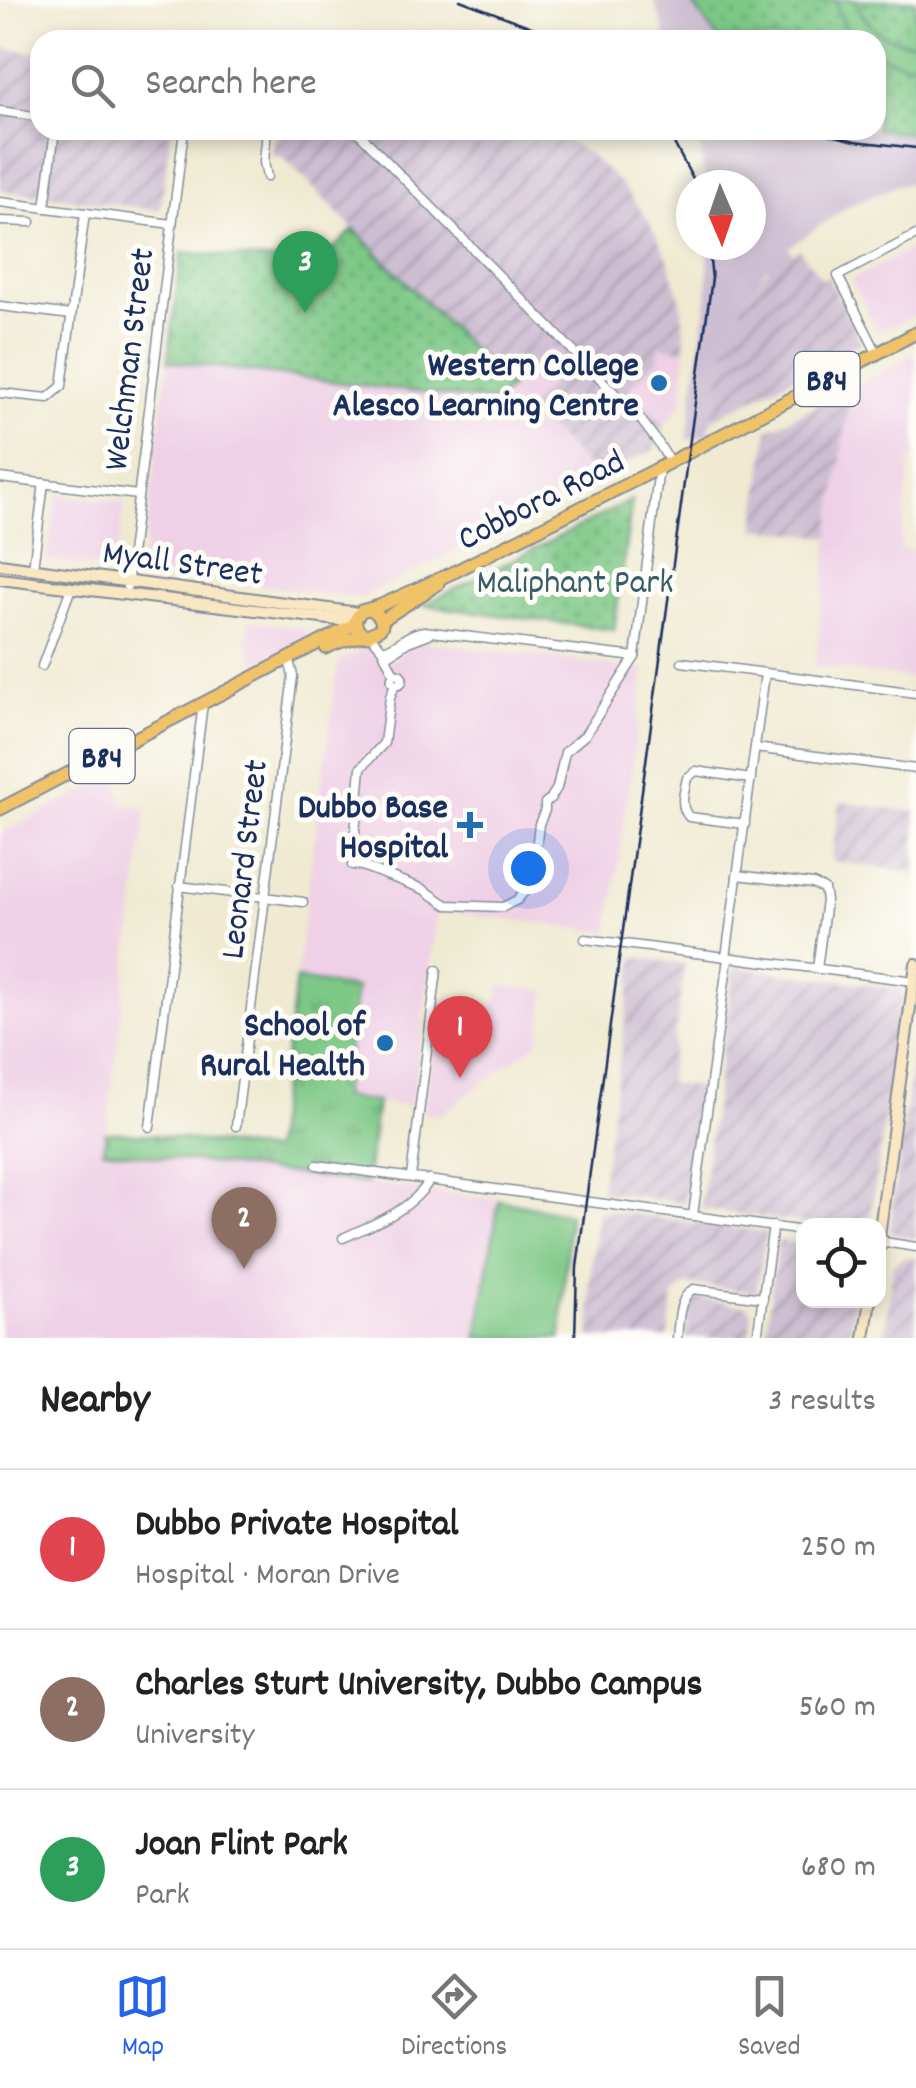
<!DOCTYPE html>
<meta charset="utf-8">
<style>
:root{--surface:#fff;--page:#f6f6f6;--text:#222;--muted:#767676;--line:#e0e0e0;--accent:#2563eb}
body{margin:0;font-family:Dekko,sans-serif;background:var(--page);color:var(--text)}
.controls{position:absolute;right:30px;bottom:30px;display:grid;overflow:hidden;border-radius:20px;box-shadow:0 5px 15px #0003}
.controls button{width:90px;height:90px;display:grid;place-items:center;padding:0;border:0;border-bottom:2px solid var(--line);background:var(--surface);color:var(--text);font:50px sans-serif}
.compass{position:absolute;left:676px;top:170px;width:90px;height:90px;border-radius:50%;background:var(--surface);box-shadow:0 5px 15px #0003;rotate:178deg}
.you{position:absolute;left:528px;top:868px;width:35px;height:35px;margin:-25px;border:8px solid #fff;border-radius:50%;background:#1a73e8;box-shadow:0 0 0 15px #1a73e833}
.badge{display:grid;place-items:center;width:65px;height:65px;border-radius:50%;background:var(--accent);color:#fff;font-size:32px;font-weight:700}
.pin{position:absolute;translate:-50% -82px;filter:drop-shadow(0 2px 5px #0008)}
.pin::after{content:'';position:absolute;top:52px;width:35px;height:30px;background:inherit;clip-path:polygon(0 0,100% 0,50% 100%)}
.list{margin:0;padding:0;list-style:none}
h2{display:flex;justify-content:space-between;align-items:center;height:130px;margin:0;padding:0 40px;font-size:42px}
h2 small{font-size:32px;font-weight:400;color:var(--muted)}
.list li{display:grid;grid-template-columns:65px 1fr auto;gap:30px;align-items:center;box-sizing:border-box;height:160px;padding:0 40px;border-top:2px solid var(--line)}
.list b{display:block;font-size:38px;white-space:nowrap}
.list p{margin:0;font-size:32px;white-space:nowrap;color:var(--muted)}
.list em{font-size:32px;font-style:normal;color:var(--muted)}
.icon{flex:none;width:55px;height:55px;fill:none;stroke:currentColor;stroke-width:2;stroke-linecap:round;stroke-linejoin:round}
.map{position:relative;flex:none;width:916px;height:1338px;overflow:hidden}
.search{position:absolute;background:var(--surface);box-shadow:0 5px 15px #0003;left:30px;right:30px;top:30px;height:110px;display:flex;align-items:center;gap:25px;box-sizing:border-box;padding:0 35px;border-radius:30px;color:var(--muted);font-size:38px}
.sheet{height:610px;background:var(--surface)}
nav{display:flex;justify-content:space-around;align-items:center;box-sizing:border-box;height:140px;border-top:2px solid var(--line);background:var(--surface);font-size:28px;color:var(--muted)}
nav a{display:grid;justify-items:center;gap:5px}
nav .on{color:var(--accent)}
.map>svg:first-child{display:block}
.built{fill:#efd0e6}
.industrial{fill:url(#industrial-furrows)}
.railway{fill:#cdbed2}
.grass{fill:url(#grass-tufts);stroke:#4c7c72;stroke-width:2.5}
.park{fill:url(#park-dots);stroke:#4c7c72;stroke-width:2.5}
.pitch{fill:#7dc886;stroke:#4c7c72;stroke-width:2.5}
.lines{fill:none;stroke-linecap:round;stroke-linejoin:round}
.street-casing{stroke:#858c98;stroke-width:11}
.secondary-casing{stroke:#858c98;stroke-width:14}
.primary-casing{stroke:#858c98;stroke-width:15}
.street{stroke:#fff;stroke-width:8}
.secondary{stroke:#f9e7c3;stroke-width:10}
.primary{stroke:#f1c369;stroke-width:11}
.rail{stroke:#1b2f5e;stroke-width:2.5}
.poi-dot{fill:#1f6fb2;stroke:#fdfcf7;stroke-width:4}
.labels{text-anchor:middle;stroke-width:10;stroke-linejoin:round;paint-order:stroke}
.shield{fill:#fdfcf7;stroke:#5f6c8c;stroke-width:2.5}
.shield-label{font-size:32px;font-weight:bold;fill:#1b2f5e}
.street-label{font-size:35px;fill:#1b2f5e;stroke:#fdfcf7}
.poi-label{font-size:35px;font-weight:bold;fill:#1b2f5e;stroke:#fdfcf7;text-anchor:end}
.park-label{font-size:35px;fill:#385d6a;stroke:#fdfcf7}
</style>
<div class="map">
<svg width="916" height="1338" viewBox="0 0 916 1338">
<defs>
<pattern id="industrial-furrows" width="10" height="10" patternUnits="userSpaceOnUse" patternTransform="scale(2.5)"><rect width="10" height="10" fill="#cdbed2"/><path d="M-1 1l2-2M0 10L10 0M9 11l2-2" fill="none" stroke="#a69bae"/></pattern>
<pattern id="grass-tufts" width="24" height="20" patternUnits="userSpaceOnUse" patternTransform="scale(2.5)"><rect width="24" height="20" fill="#7dc886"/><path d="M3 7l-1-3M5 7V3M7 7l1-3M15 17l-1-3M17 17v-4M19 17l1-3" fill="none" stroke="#66a371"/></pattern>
<pattern id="park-dots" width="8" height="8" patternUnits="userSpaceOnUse" patternTransform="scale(2.5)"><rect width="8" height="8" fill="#7dc886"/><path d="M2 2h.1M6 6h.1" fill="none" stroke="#66a371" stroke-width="1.8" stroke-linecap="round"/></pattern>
</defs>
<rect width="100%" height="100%" fill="#fdfcf7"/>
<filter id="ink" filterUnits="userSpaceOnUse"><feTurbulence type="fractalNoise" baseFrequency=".01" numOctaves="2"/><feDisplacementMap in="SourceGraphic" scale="20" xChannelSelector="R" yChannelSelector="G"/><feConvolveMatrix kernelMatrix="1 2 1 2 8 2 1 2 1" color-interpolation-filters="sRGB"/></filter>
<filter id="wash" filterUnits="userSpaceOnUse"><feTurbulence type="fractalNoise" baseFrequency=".0048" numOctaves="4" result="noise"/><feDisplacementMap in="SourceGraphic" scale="40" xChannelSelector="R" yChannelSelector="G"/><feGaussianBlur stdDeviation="2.25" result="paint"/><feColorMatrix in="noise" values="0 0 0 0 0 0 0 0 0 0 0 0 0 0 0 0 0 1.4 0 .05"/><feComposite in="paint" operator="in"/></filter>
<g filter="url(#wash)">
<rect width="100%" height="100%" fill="#efead1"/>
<g class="built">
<path d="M916,246V315L878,333L851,280Z"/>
<path d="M659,346L686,350L682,403L665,425L628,388L658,359Z"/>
<path d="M551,347L570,366L528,407L598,478L362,598L142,571L168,361L495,402Z"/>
<path d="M916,354V457H911L900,549L916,551V679L815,666L829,537L851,388Z"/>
<path d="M57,494L125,503L115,570L47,560Z"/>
<path d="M249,620L305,629L308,639L257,663L246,640Z"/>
<path d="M417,641L645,670L609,932L437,910L412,1106L342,1098L356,988L296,979L338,662L372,644L387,664Z"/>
<path d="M115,775L124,805L147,808L104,1150L499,1200L477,1338H0V834Z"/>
<path d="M500,985L546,991L539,1041L440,1115L424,1114L439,1000L493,1007L494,1000H498Z"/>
</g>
<g class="industrial">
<path d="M0,48L40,53V130H171L161,207L157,210L0,190Z"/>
<path d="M275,130H551L587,153L620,183L647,218L667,256L681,301L686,350L660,346L658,359L629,388L665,425L653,450L598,478L528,407L569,366L551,347L510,388L283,157L272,155Z"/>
<path d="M785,245L794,254L799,249L822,279L828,276L861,342L711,420L726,342L742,307L768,269L766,267Z"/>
<path d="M851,388L829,537L755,528L768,430Z"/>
<path d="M840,802L916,812V873L831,861Z"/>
<path d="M635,957L685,964L668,1083L701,1088L684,1203L600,1191Z"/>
<path d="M737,967L904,989L869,1225H821L700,1209L733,969Z"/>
<path d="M912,1061H916V1238L896,1235L890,1229Z"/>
<path d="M598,1210L766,1232L756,1292L687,1284L674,1296L668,1338H591L590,1282Z"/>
<path d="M778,1240L803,1244L804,1300L854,1301L849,1338H765Z"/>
<path d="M904,1257L916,1258V1338H884L893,1265Z"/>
<path d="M696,1298L747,1306L752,1312L749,1338H686L690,1303Z"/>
</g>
<g class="railway">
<path d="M654,0H690L719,40H667Z"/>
<path d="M876,129L916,134V183L898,185L848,206L775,257L766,267L762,276L742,307L726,342L708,435L687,440L707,299L709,245H751V185H706L697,130Z"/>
</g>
<path class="grass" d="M296,979L356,988L342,1097L377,1102L366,1183L103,1150L106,1132L153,1135L272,1151Z"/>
<g class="park">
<path d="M690,0H916V134L876,129V40H719Z"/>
<path d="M354,229L510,388L495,402L168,361L182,252L317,265Z"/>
<path d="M632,500L614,630L423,605Z"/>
</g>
<g class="pitch">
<path d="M835,0H855C866,28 886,42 916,43V63H902L876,54V40H856L845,27Z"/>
<path d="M499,1200L569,1214L561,1338H477Z"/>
</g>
</g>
<g filter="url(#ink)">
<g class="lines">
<defs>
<g id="street">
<path d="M0,111L40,117"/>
<path d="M356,130L641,420L659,444L670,462"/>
<path d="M267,177L264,162L267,130"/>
<path d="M0,202L172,224"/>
<path d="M45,208L55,130"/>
<path d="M0,221L31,222"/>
<path d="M0,306L71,315"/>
<path d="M877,353L838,276L916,235"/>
<path d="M0,393L48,398L62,386L85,213"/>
<path d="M0,478L138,495"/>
<path d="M33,568L44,483"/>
<path d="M127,586L184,130"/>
<path d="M370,635L382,649L394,674"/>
<path d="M383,650C399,646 406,633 424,631L635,657"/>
<path d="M386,657L408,642L429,634"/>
<path d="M682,662L916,693"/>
<path d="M42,666L71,588"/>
<circle cx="397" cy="679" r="5.5"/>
<path d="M395,684L390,697L384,743L361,768L352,865L362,866L423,889L447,905L503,907L517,900L532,883L539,824L545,810V803L551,798L557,788L565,752L585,735L635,657L659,468"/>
<path d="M755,748L916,769"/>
<path d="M745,824L689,817C679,806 684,792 687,778L696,771L751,779"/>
<path d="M737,875L813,884L824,889L826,900L817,969"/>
<path d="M179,886L303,902"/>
<path d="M585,939L914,981"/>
<path d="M726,957L765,674"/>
<path d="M236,1126L293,676L289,660"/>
<path d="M150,1127L203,703"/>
<path d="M317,1165L804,1231"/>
<path d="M411,1177L437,970"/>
<path d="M693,1215L728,958"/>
<path d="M343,1238C375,1223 411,1211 430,1180"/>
<path d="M884,1242L916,1247"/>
<path d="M677,1338C679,1321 678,1299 693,1289L763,1298"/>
<path d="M757,1338L773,1226"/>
</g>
<g id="secondary">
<path d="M0,564L358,613"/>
<path d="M0,579L354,622"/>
<path d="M878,1236L884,1242L878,1248"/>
<path d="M879,1236L916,964"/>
<path d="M864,1338L870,1300"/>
</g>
<g id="primary">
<path d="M381,621L438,584"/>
<path d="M368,636L358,631L355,620L361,611L379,606L454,572L659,468L916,333"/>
<path d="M326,648C331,645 337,643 343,641C357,636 403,633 371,609"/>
<path d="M0,809L355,624"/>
</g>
</defs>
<use href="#street" class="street-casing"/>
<use href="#secondary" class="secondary-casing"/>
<use href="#primary" class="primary-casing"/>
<use href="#street" class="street"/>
<use href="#secondary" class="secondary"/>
<use href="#primary" class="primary"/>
<g class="rail">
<path d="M460,0L566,40"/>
<path d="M667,130L696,185"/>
<path d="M812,130L855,141L916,148"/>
<path d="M575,1338L577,1267L712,278L708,245"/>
</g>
</g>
</g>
<g class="poi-dot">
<circle cx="659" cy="383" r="10"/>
<path d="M465 810h10v10h10v10h-10v10h-10v-10h-10v-10h10z"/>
<circle cx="385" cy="1043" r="10"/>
</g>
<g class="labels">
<g class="shield">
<rect x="794.5" y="352" width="65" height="54" rx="8"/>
<rect x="69.5" y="729" width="65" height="54" rx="8"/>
</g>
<g class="shield-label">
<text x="827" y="390">B84</text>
<text x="102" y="767">B84</text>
</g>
<g class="street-label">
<text transform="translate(127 359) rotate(-83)" y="12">Welchman Street</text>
<text transform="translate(540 498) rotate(-27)" y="12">Cobbora Road</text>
<text transform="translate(183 561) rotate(8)" y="12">Myall Street</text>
<text transform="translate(242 859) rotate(-83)" y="12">Leonard Street</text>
</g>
<g class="poi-label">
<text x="639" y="375">Western College<tspan x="639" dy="40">Alesco Learning Centre</tspan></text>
<text x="448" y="817">Dubbo Base<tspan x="448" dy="40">Hospital</tspan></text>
<text x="365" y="1035">School of<tspan x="365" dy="40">Rural Health</tspan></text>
</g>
<g class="park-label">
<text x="575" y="592">Maliphant Park</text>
</g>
</g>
</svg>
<div class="controls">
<button><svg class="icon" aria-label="locate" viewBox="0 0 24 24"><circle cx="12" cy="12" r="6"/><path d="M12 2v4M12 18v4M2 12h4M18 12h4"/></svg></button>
</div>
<svg class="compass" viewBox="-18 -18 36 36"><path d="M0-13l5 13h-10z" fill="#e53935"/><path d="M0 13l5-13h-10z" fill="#767676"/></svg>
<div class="you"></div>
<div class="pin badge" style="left:460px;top:1078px;background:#e0444e">1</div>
<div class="pin badge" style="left:244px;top:1269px;background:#8d6e63">2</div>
<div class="pin badge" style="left:305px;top:313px;background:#2e9e5b">3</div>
<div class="search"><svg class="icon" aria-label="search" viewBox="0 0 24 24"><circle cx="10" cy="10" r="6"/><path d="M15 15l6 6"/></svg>Search here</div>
</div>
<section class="sheet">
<h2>Nearby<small>3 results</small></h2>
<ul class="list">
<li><span class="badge" style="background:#e0444e">1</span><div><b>Dubbo Private Hospital</b><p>Hospital · Moran Drive</p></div><em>250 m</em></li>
<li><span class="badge" style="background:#8d6e63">2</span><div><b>Charles Sturt University, Dubbo Campus</b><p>University</p></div><em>560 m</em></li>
<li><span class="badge" style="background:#2e9e5b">3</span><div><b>Joan Flint Park</b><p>Park</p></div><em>680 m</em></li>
</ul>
</section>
<nav>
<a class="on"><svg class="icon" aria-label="map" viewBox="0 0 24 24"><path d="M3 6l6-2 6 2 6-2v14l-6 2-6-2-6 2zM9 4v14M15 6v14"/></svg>Map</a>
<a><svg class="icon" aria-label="directions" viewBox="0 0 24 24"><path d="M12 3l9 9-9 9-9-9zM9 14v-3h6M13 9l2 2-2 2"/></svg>Directions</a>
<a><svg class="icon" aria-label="saved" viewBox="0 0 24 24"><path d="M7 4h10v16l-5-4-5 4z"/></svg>Saved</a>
</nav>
